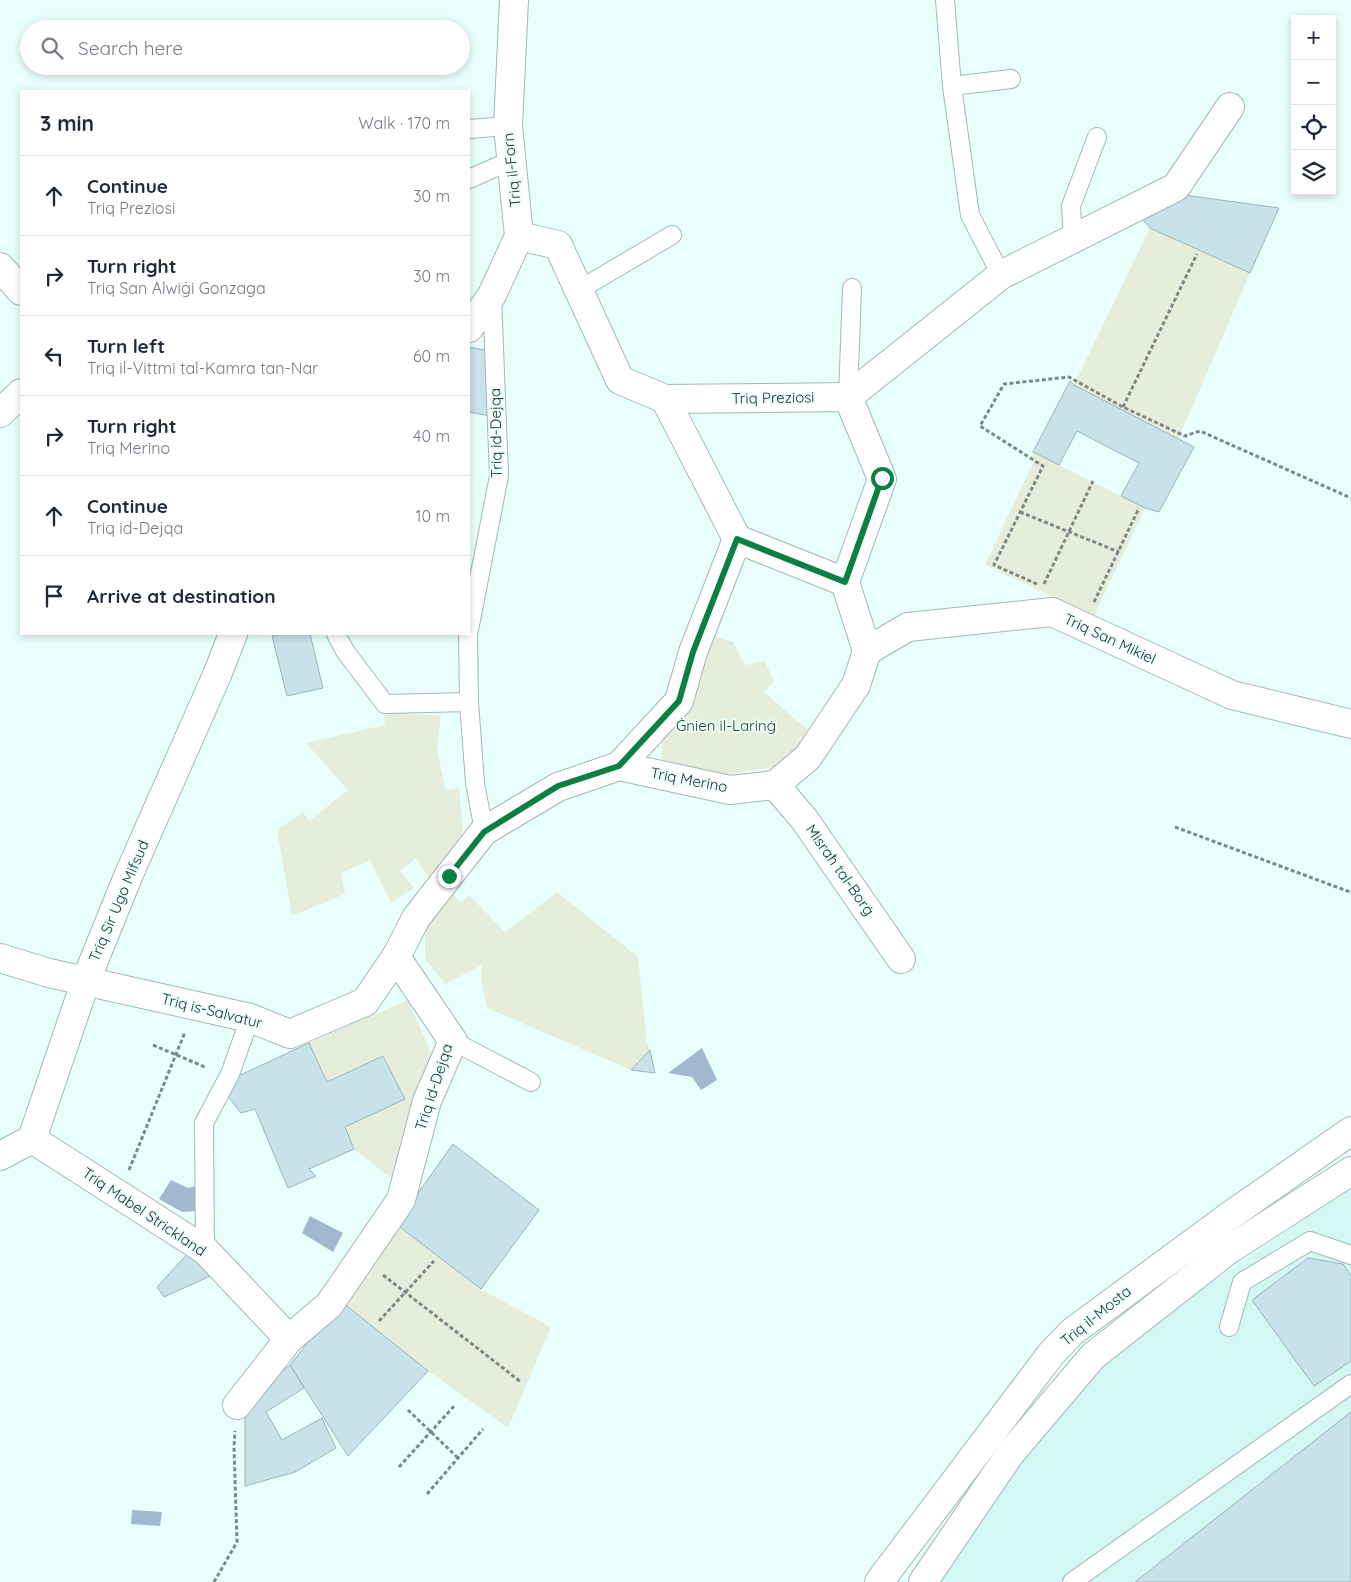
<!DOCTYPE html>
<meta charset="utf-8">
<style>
:root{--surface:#fff;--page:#f6f6f7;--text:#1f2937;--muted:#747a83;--line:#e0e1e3}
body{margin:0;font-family:Quicksand,sans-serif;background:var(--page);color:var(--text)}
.controls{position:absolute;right:15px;top:15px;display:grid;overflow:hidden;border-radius:0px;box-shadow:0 2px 8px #0003}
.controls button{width:45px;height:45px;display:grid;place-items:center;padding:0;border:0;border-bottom:1px solid var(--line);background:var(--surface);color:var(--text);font:25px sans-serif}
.stop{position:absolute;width:15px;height:15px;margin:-11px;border:4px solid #0b8043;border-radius:50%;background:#fff}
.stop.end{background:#0b8043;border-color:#fff;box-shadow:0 1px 5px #0008}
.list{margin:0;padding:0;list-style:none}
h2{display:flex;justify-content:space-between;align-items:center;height:65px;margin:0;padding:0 20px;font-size:21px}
h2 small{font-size:16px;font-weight:400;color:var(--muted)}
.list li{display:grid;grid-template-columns:32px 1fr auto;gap:15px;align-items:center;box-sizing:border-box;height:80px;padding:0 20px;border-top:1px solid var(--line)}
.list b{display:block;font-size:19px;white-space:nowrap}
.list p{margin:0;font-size:16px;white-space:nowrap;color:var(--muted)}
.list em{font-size:16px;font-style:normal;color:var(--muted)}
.icon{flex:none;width:28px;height:28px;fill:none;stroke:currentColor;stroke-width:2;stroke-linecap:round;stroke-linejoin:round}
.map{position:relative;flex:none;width:1351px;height:1582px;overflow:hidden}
.search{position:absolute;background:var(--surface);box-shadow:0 2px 8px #0003;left:20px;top:20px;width:450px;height:55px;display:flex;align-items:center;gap:12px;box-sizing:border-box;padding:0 18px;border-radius:28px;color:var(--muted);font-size:19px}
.panel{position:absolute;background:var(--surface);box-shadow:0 2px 8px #0003;left:20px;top:90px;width:450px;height:545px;border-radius:0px}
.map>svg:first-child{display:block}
.built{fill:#d3f7f2}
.green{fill:#e6eedb}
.water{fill:#a1b8ce}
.building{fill:#c8e2e9;stroke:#9bb4ba}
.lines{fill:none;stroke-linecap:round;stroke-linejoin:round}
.lane-casing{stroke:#9fb9b5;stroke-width:20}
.street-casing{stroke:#9fb9b5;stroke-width:30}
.secondary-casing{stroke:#9fb9b5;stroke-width:30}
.highway-casing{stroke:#9fb9b5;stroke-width:30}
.path{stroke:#7b8a88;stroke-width:3;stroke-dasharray:4 2.5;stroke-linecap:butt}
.lane{stroke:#fff;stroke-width:18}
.street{stroke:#fff;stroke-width:28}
.secondary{stroke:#fff;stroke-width:28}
.highway{stroke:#fff;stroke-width:28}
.route{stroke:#0b8043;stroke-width:6}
.labels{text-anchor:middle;stroke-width:4;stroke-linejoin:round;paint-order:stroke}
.street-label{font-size:15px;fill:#1f2928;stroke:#e9fffc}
.park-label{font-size:15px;fill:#324114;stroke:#e9fffc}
</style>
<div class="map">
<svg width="1351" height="1582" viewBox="0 0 1351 1582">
<rect width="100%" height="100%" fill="#e9fffc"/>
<path class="built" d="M1351,1187V1582H933L1047,1413L1118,1347Z"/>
<g class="green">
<path d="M1150,228L1250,273L1178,440L1074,385Z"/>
<path d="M1033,452L1145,508L1094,616L985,565L1033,463Z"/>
<path d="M709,634L733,642L745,665L765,661L774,682L764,692L815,736L778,766L715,777L661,768L662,736Z"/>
<path d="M384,712L441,716L437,750L446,791L459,788L463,828L460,839L429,879L416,858L400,871L414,888L391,903L370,860L341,873L345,894L292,916L277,830L303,812L309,821L348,790L306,743L385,725Z"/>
<path d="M449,889L461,903L469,895L505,932L557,892L638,957L647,1043L650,1050L631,1070L487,1008L481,979L482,965L445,984L425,959V928Z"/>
<path d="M408,1000L447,1090L438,1097L396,1182L354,1149L345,1127L405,1099L384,1056L327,1082L309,1043Z"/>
<path d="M396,1224L481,1289L551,1327L508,1428L428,1371L347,1306Z"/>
</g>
<g class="water">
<path d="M702,1048L717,1080L701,1090L692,1077L668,1073Z"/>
<path d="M171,1180L188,1188L196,1186L197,1211L182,1212L159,1199Z"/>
<path d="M310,1216L343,1233L333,1252L302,1233Z"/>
<path d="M132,1510L162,1512L160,1526L131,1524Z"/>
</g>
<g class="building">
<path d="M1177,194L1279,208L1250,273L1150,228L1140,216Z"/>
<path d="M469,347L491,351L490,416L469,412Z"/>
<path d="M1070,381L1074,385L1194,447L1159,512L1145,508L1121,496L1139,463L1077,431L1059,465L1033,452Z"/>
<path d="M280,634H310L323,688L287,696L272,636Z"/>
<path d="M309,1043L327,1082L383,1056L405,1099L345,1127L354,1149L309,1169L316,1176L288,1188L255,1109L241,1113L227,1095L236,1077Z"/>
<path d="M650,1050L655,1073L631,1070Z"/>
<path d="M453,1144L539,1210L481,1289L396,1224Z"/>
<path d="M191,1250L217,1273L164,1297L157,1287Z"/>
<path d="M1308,1258L1343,1264L1351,1276V1361L1314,1386L1252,1300Z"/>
<path d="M347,1306L428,1371L348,1456L290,1365L336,1307Z"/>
<path d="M290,1365L304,1388L266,1412L282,1440L322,1418L336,1448L295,1472L245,1486V1409L249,1397Z"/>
<path d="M1351,1412V1582H1135Z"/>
</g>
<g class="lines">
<defs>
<g id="lane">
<path d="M945,0L952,86L970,215L1001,275"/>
<path d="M952,86L1011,79"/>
<path d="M469,129L508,126"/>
<path d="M469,179L512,160"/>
<path d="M1073,239L1071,206L1097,137"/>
<path d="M579,290L672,235"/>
<path d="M848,397L852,288"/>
<path d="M469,630L499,476L492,296"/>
<path d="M336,634L345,651L385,704L469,702"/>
<path d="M468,634L469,702L475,783L484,831"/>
<path d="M453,1041L531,1082"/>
<path d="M205,1250L204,1123L230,1074L250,1018"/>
<path d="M1229,1327L1242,1282L1310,1241L1351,1255"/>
<path d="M1072,1582L1351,1384"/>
</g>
<g id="street">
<path d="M519,236L558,245L620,380L665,399L848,397L882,479L845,582L867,651"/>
<path d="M0,267L21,291"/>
<path d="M469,328L492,295L519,236L508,126L514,0"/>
<path d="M848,397L1001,275L1176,187L1230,107"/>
<path d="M665,399L737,539L845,582"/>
<path d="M867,651L908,627L1052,612L1232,695L1351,724"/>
<path d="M619,766L679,701L693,652L737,539"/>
<path d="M775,785L804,819L901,959"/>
<path d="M0,958L49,973L250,1018L290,1034L365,1002L396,957L416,918L484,831L558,787L619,766L730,790L775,785L808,757L856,685L867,651"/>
<path d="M32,1139L205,1250L289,1339"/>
<path d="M0,1156L32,1139L86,980L129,874L217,675L233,634"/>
<path d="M237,1405L289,1339L329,1305L401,1200L427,1101L453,1041L396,957"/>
</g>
<path id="secondary" d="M0,413L21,393"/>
<g id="highway">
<path d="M879,1582L1051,1354L1072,1332L1228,1217L1351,1131"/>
<path d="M923,1582L1010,1454L1093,1356L1227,1251L1351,1171"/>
</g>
</defs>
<use href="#lane" class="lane-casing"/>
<use href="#street" class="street-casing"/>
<use href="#secondary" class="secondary-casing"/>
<use href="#highway" class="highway-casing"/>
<g class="path">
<path d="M1123,407L1197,254"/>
<path d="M1020,512L1119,552"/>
<path d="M1037,584L994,565L1043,466L980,426L1004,384L1069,377L1123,407L1185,436L1200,431L1351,498"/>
<path d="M1044,584L1093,481"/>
<path d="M1094,602L1139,508"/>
<path d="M1175,827L1350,892"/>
<path d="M153,1045L205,1067"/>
<path d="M129,1170L185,1032"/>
<path d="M383,1275L521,1382"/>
<path d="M379,1321L434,1261"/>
<path d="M408,1410L458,1458"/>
<path d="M399,1467L455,1405"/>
<path d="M427,1494L483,1429"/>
<path d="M214,1582L237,1542L234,1447L235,1431"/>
</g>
<use href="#lane" class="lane"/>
<use href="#street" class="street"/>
<use href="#secondary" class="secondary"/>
<use href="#highway" class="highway"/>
</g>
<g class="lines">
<path class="route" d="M449,876L484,832L558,786L619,766L679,701L693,652L737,539L845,582L882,478"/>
</g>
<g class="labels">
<g class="street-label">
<text transform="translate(512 170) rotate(-96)" y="5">Triq il-Forn</text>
<text transform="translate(773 398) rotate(-1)" y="5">Triq Preziosi</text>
<text transform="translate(496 433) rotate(-91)" y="5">Triq id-Dejqa</text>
<text transform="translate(1110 639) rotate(25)" y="5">Triq San Mikiel</text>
<text transform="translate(689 780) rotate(11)" y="5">Triq Merino</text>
<text transform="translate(840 870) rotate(55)" y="5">Misraħ tal-Borġ</text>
<text transform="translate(119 901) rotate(-67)" y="5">Triq Sir Ugo Mifsud</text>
<text transform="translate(212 1011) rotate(14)" y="5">Triq is-Salvatur</text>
<text transform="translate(434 1087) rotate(-72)" y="5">Triq id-Dejqa</text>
<text transform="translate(144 1212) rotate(34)" y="5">Triq Mabel Strickland</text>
<text transform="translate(1096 1316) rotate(-39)" y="5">Triq il-Mosta</text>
</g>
<g class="park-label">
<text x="726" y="731">Ġnien il-Larinġ</text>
</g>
</g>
</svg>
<div class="controls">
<button>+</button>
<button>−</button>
<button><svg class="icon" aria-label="locate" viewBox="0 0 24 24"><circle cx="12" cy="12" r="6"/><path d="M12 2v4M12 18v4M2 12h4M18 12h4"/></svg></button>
<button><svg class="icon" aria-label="layers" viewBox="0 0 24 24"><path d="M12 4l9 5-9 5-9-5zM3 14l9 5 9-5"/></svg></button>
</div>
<div class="stop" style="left:882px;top:478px"></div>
<div class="stop end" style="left:449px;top:876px"></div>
<div class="search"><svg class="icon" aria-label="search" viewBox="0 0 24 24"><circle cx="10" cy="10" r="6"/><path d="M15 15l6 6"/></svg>Search here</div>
<section class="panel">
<h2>3 min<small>Walk · 170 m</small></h2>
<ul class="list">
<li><svg class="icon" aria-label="ahead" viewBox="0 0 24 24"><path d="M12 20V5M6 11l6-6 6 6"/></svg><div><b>Continue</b><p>Triq Preziosi</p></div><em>30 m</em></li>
<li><svg class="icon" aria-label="right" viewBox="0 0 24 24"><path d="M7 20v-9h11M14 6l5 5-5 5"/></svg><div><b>Turn right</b><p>Triq San Alwiġi Gonzaga</p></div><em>30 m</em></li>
<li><svg class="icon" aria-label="left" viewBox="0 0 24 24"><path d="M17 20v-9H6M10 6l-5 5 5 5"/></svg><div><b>Turn left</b><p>Triq il-Vittmi tal-Kamra tan-Nar</p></div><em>60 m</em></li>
<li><svg class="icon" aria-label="right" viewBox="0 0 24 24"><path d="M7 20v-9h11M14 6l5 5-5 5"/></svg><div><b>Turn right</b><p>Triq Merino</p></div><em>40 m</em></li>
<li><svg class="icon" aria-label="ahead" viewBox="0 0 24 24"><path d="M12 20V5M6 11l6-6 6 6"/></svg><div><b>Continue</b><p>Triq id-Dejqa</p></div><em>10 m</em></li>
<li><svg class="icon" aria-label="arrive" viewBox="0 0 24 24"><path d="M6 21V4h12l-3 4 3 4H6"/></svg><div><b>Arrive at destination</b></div></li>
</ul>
</section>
</div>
